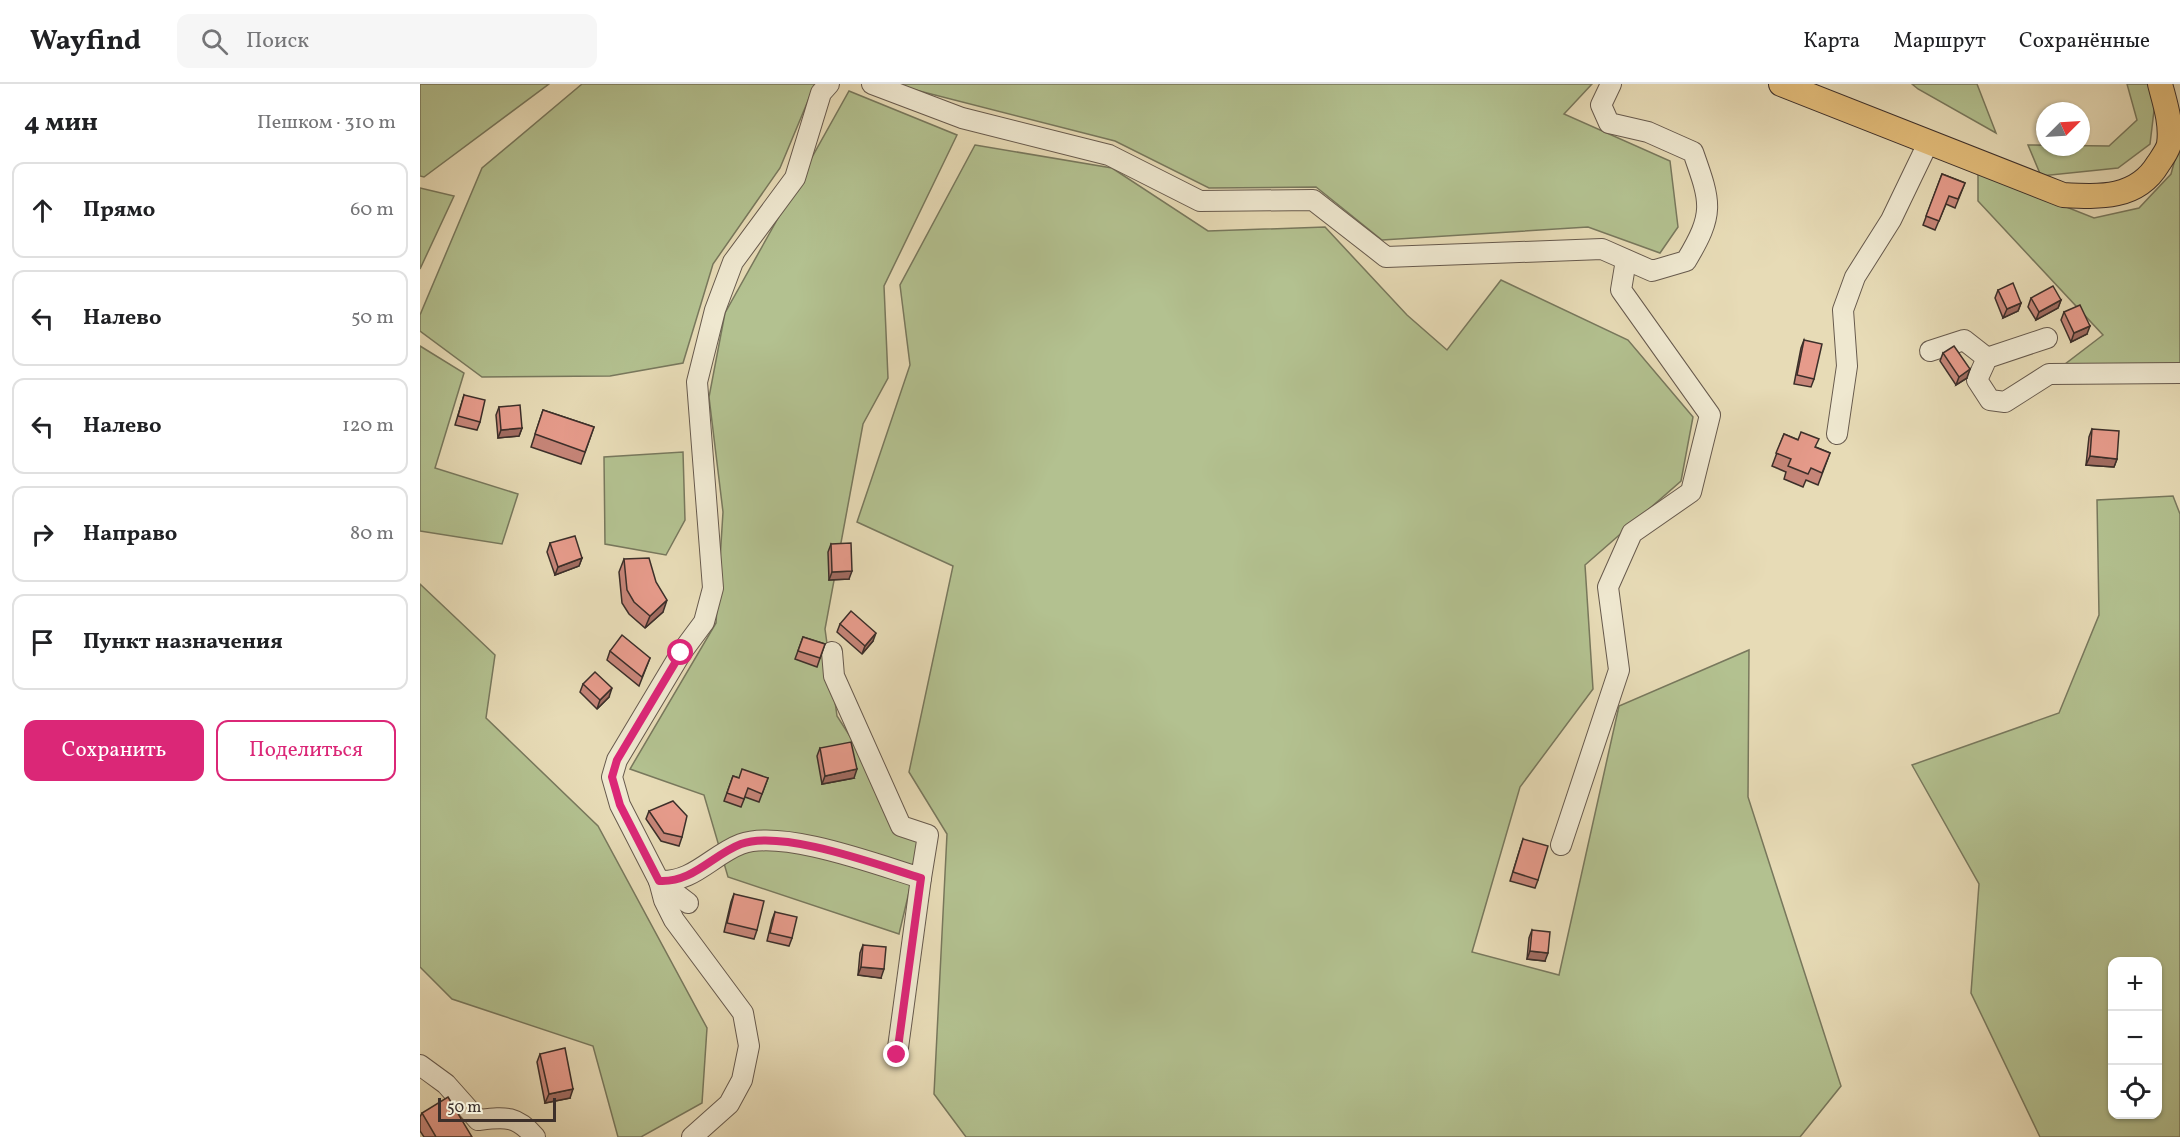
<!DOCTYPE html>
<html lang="ru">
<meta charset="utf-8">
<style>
:root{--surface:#fff;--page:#f6f6f6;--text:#202124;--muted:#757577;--line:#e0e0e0;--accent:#db2777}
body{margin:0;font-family:Vollkorn,serif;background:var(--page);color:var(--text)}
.controls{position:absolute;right:18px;bottom:18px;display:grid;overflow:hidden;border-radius:12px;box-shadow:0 2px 4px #0004}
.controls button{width:54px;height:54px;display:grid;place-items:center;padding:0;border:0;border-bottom:2px solid var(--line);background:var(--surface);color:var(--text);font:30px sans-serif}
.compass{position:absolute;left:1616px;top:18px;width:54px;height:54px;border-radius:50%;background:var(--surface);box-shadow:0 2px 4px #0004;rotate:66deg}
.scale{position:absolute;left:18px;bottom:15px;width:118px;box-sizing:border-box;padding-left:6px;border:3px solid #3c2f2a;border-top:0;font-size:16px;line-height:21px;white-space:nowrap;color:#3c2f2a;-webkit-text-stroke:4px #efe8d0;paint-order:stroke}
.stop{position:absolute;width:18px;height:18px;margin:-14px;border:4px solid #db2777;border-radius:50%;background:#fff}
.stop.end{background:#db2777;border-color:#fff;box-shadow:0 2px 6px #0008}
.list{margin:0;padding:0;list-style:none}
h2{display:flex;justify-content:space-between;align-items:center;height:78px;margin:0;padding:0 24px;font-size:26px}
h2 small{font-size:20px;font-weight:400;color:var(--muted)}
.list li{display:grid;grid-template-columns:39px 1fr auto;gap:18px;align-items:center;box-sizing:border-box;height:96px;margin:0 12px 12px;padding:0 12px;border:2px solid var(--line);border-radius:12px}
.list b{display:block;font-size:22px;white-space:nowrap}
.list em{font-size:20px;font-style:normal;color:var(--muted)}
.actions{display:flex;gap:12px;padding:18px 24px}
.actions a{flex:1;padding:14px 0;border:2px solid var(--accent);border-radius:12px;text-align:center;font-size:21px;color:var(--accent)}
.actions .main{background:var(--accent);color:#fff}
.icon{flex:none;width:33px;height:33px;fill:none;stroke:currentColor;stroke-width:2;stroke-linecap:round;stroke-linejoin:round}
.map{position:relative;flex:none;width:1760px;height:1053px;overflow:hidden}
header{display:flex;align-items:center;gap:36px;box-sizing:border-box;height:84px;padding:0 30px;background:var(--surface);border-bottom:2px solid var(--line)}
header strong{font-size:28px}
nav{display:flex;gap:33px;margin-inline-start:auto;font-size:21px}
.search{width:420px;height:54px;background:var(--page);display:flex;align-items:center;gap:15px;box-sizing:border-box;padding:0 21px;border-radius:12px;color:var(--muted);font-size:22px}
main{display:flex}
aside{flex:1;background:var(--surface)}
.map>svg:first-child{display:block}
.green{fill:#b3c190;stroke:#78785d;stroke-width:1.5;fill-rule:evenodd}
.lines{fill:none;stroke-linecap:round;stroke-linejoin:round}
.minor-casing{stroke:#675a4d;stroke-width:22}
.major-casing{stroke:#3c2f2a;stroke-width:26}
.minor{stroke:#efe8d0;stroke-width:20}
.major{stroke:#e4be7b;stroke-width:24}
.wall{fill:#c68578;stroke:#3c2f2a;stroke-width:1.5}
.shaded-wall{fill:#a16c61;stroke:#3c2f2a;stroke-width:1.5}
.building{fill:#e69b8b;stroke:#3c2f2a;stroke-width:1.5}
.route{stroke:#db2777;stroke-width:8}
</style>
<header>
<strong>Wayfind</strong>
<div class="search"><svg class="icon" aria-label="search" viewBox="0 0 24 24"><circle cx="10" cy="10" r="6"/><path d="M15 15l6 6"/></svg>Поиск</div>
<nav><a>Карта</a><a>Маршрут</a><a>Сохранённые</a></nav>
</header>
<main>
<aside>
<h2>4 мин<small>Пешком · 310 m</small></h2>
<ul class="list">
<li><svg class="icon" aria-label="ahead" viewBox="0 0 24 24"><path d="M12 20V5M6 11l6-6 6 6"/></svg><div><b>Прямо</b></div><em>60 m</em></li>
<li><svg class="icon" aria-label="left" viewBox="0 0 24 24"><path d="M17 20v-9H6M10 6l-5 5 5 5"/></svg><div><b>Налево</b></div><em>50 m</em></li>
<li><svg class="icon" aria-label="left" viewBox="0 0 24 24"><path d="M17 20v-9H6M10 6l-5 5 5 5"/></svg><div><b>Налево</b></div><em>120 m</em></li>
<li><svg class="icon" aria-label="right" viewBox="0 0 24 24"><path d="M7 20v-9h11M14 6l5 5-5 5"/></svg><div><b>Направо</b></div><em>80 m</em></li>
<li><svg class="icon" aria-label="arrive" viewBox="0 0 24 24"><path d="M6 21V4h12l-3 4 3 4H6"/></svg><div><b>Пункт назначения</b></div></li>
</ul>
<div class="actions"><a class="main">Сохранить</a><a>Поделиться</a></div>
</aside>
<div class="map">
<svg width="1760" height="1053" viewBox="0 0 1760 1053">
<rect width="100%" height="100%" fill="#e7dbb6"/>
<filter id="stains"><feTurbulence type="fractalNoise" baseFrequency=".00333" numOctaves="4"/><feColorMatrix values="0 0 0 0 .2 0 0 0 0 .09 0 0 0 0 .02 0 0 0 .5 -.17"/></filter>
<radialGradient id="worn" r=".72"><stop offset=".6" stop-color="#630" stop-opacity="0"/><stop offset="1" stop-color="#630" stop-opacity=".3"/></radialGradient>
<g class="green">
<path d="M0,0H129L4,93L0,92Z"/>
<path d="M162,0H395L360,84L293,180L263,279L190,292L62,293L0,247V231L62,84Z"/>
<path d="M472,0H1172L1144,30L1250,77L1258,143L1240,169L1168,143L962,156L896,103L789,104L695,57Z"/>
<path d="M1492,0H1557L1576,49L1498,5Z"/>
<path d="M1707,0H1730L1735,18L1730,60L1698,84L1621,92L1608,61L1689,62L1717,36Z"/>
<path d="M429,7L537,51L464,202L468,294L443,340L405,545L417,632L500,762L479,850L308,793L284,711L210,685L296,539L303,428L289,313L305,229Z"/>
<path d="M1760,57V281L1636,287L1683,251L1558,117V88L1674,134L1719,124L1751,90Z"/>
<path d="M555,61L692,84L788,147L905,143L987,231L1027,266L1081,196L1208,256L1273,333L1261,397L1165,481L1173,605L1100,703L1052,868L1139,891L1199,622L1329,566L1328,713L1421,1002L1380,1053H546L514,1010L527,750L489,688L533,482L437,438L490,281L480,201Z"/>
<path d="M0,104L34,112L0,185Z"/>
<path d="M0,262L44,289L15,384L98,410L82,460L0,447Z"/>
<path d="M263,368L265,436L246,471L185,460L184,373Z"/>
<path d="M1753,412L1760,430V1053H1620L1551,909L1559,800L1492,681L1639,629L1679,531L1677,416ZM1692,878H1738V1030H1692Z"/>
<path d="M0,500L75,571L66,634L178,742L287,944L282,1019L221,1053H198L173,962L32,915L0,883Z"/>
</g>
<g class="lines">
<defs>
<g id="minor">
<path d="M452,0L542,34L689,71L780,117L893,116L966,173L1182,165L1232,187L1266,177C1295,129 1291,119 1273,68L1228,48L1189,39L1181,21L1191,0"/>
<path d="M1627,254L1567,274L1557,296L1570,316L1585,318L1629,290L1760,289"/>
<path d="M1510,267L1544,256L1567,274"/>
<path d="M1417,350L1427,282L1423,226L1435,193L1471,136L1509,57"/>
<path d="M1141,761L1199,586L1188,503L1212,449L1271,408L1290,331L1201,206L1206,176"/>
<path d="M239,797C273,799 292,771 321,760C363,745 458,781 501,794L508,751L481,742L414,592L412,568"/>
<path d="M239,797L268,819"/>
<path d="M477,971L501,794"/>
<path d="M0,981L26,1000L58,1036C85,1033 96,1031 115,1053"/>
<path d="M272,1053L309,1020L322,996L329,962L323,929L254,836L244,816L239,797L200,721L192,693L197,676L261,569L284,538L293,504L277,298L295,226L313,178L375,94L401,9L409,0"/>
</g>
<path id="major" d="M1361,0L1643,111C1680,113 1717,115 1738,80C1742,74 1748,66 1749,60C1752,40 1745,19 1740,0"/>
</defs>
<use href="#minor" class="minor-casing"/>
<use href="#major" class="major-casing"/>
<use href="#minor" class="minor"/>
<use href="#major" class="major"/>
</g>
<g class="wall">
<path d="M1522,90L1545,99L1535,124L1526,120L1515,146L1503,141Z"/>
<path d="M1578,206L1601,219L1598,227L1583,234L1575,214Z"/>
<path d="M1611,214L1641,216L1638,224L1616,236L1608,223Z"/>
<path d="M1644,228L1667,250L1651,258L1641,236Z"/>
<path d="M1384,256L1394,295L1391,303L1374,300L1381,264Z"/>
<path d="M1523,269L1547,294L1536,301L1520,277Z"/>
<path d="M44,311L60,338L57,346L35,341Z"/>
<path d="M79,323L102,344L99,352L78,354L76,331Z"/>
<path d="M123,326L174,343L161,380L111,363Z"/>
<path d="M1672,345L1697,375L1694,383L1666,381L1669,353Z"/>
<path d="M1364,350L1410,369L1398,401L1386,396L1383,403L1364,395L1366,388L1352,382Z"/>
<path d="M130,459L162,474L159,482L135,491L127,468Z"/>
<path d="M411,460L429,495L409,496L408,468Z"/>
<path d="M204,475L243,528L225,544L209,530L202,519L199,488Z"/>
<path d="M420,540L453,557L442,570L417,548Z"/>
<path d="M383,553L405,560L397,583L375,575Z"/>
<path d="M190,567L230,574L219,602L187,576Z"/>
<path d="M163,600L189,613L177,625L160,608Z"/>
<path d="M400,664L434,694L402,700L397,672Z"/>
<path d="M313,692L319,694H348L339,718L325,713L321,723L304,717Z"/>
<path d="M229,727L262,753L259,762L241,757L226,735Z"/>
<path d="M1103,755L1118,796L1115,804L1090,797Z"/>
<path d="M314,810L337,846L334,855L304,848L311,818Z"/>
<path d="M355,828L372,854L369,862L347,857L352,836Z"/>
<path d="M1112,846L1125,877L1107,875L1109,854Z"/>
<path d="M443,861L461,894L438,891L440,869Z"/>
<path d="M120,970L150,1014L125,1019L117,978Z"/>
<path d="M2,1029L52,1053H4L0,1047V1033Z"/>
</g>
<g class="shaded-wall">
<path d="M1641,216L1638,224L1616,236L1619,228Z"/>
<path d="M1601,219L1598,227L1583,234L1587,225Z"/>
<path d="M1670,242L1667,250L1651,258L1654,249Z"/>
<path d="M1550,285L1547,294L1536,301L1539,293Z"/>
<path d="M102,344L99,352L78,354L81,346Z"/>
<path d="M1670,372L1697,375L1694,383L1666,381Z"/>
<path d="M162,474L159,482L135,491L138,483Z"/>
<path d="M432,487L429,495L409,496L412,488Z"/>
<path d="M247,516L243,528L225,544L230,532Z"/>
<path d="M456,549L453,557L442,570L445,562Z"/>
<path d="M192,604L189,613L177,625L180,616Z"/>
<path d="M437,685L434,694L402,700L405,692Z"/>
<path d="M1110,867L1128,869L1125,877L1107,875Z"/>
<path d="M441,883L464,885L461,894L438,891Z"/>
<path d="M153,1005L150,1014L125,1019L129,1010Z"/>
</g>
<g class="building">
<path d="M1522,90L1545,99L1538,115L1529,112L1519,137L1506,132Z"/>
<path d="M1593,199L1601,219L1587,225L1578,206Z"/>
<path d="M1633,202L1641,216L1619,228L1611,214Z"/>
<path d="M1660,221L1670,242L1654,249L1644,228Z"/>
<path d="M1384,256L1402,260L1394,295L1377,291Z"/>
<path d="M1534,262L1550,285L1539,293L1523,269Z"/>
<path d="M44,311L65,316L60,338L38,332Z"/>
<path d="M100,321L102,344L81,346L79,323Z"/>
<path d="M123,326L174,343L165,368L115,350Z"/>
<path d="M1672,345L1699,347L1697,375L1670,372Z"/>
<path d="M1381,348L1399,355L1395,363L1410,369L1402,389L1391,384L1388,390L1368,382L1371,375L1356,369L1364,350L1378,356Z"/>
<path d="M155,452L162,474L138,483L130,459Z"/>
<path d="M431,459L432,487L412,488L411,460Z"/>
<path d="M229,474L236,498L247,516L230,532L214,518L207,506L204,475Z"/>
<path d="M431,527L456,549L445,562L420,540Z"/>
<path d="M202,551L230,574L222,593L190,567Z"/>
<path d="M383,553L405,560L400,574L378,567Z"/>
<path d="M175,588L192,604L180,616L163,600Z"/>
<path d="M431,658L437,685L405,692L400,664Z"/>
<path d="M322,685L348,694L342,710L328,704L324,715L307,709L313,692L319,694Z"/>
<path d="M253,717L267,732L262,753L244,749L229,727Z"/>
<path d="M1103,755L1128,762L1118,796L1093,788Z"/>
<path d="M314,810L344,817L337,846L307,839Z"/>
<path d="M355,828L377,833L372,854L350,849Z"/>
<path d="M1112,846L1130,848L1128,869L1110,867Z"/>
<path d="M443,861L466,863L464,885L441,883Z"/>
<path d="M145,964L153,1005L129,1010L120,970Z"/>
<path d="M28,1013L52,1053H16L2,1029Z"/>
</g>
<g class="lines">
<path class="route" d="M261,569L197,676L192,693L200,721L239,797C273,799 292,771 321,760C362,745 458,781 501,794L477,971"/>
</g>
<rect width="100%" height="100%" filter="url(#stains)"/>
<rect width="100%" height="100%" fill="url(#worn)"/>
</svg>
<div class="controls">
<button>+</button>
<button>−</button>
<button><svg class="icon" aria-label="locate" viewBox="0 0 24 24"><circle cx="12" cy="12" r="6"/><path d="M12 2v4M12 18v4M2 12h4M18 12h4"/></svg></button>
</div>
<svg class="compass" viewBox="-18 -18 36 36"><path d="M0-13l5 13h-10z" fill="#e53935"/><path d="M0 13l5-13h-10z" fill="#757577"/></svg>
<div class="scale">50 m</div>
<div class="stop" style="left:261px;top:569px"></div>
<div class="stop end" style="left:477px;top:971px"></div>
</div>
</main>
